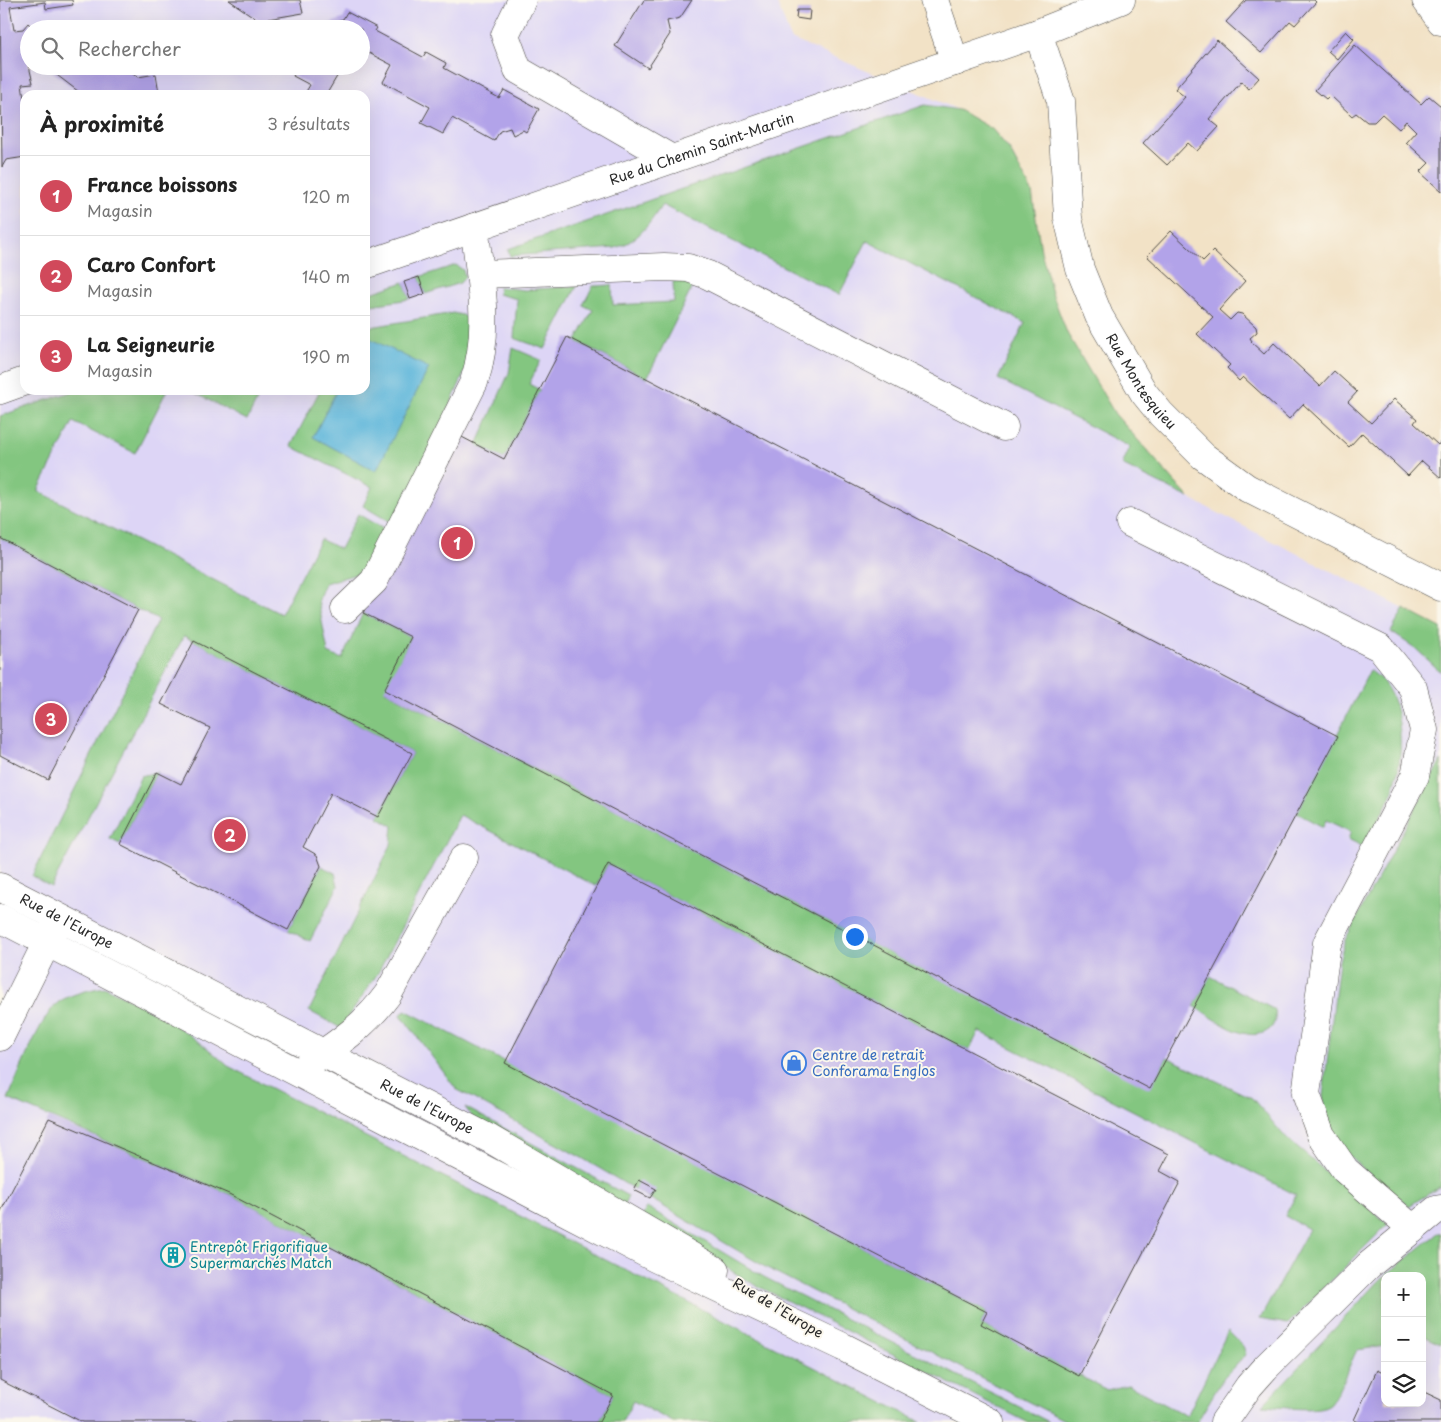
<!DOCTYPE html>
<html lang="fr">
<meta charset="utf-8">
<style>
:root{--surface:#fff;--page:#f2f2f2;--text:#222;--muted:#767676;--line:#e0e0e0;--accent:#d1495b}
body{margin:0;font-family:"Playpen Sans",sans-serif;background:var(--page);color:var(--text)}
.controls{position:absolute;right:15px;bottom:15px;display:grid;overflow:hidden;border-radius:10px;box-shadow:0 5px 20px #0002}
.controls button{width:45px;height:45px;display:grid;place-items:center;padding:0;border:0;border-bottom:1px solid var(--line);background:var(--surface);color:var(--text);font:25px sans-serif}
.you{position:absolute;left:854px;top:936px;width:18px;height:18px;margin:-12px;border:4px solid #fff;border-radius:50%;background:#1a73e8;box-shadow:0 0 0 8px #1a73e833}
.badge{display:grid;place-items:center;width:32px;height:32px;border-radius:50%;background:var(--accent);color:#fff;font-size:16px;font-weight:700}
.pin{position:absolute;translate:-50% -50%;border:2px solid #fff;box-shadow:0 1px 5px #0006}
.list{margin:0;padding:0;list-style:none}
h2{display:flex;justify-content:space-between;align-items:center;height:65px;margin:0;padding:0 20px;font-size:21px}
h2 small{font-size:16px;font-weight:400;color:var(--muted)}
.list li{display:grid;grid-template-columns:32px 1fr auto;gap:15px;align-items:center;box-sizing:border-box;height:80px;padding:0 20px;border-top:1px solid var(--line)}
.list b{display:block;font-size:19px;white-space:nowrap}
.list p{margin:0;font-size:16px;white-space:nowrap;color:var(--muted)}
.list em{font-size:16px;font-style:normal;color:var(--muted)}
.icon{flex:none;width:28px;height:28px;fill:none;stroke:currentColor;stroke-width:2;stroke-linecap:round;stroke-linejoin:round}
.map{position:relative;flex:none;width:1441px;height:1422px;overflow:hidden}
.search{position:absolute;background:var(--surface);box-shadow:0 5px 20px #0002;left:20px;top:20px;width:350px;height:55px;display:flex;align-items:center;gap:12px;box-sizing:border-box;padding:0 18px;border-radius:28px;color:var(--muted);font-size:19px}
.panel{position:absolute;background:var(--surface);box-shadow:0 5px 20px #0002;left:20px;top:90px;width:350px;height:305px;border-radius:15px}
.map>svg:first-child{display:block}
.built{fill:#ddd5f6;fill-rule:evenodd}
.green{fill:#83c680;stroke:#577856}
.water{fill:#5cb5da;stroke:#447082}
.building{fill:#b2a3e9}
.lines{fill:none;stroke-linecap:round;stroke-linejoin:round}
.minor-casing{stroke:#494642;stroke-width:29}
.minor{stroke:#fff;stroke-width:28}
.labels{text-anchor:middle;stroke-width:4;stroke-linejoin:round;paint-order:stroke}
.street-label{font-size:14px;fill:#2b2b2b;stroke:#fbf7ec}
.shop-label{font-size:14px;fill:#366cbe;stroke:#fbf7ec;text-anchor:start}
.culture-label{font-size:14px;fill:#0d838f;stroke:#fbf7ec;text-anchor:start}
</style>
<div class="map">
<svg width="1441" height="1422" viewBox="0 0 1441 1422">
<rect width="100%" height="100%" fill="#fbf7ec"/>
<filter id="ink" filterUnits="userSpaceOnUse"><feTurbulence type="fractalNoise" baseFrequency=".02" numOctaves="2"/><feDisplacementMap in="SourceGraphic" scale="10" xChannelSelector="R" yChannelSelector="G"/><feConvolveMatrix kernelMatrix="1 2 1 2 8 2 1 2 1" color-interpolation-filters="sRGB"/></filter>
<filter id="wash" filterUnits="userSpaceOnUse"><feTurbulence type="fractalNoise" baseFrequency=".0096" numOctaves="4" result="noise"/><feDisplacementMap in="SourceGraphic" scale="20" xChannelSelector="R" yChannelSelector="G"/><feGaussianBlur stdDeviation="1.12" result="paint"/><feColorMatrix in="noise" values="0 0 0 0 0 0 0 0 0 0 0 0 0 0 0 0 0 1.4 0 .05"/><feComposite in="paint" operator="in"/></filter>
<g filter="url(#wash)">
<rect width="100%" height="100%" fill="#f2e2c6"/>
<path class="built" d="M0,0H776L791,39L959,110L992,129L1009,148L1032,192L1041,251L1052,293L1067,333L1115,414L1189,498L1441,628V1422H0ZM29,29H361V66H29ZM25,95H365V390H25ZM1385,1276H1422V1403H1385Z"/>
<g class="green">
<path d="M925,105L959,110L992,129L1009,149L1032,192L1041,251L1052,293L1067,333L1115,414L1189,498L1122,465L1130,447L998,379L1025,323L867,241L839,295L662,205C649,224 639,241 615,248L510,256L508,249Z"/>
<path d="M456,265L463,270L465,277L460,283L425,294L419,277Z"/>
<path d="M673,281L684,282L693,286L647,378L576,341L593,310L583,305L593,286L612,285L613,305L674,302Z"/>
<path d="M404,282L410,299L365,306V295Z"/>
<path d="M577,286L545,349L514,338L517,299L498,294L499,287L525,290Z"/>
<path d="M453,313L462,315L469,320L472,336L467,367L397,526L363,506L372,487L291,446L320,390H365V328Z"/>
<path d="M513,348L541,360L529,384L540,390L504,459L477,445L509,373Z"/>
<path d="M77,390H167L135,453L73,422L38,491L281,614L320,539L340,549L358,514L392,534L374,569L325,583L318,600L328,653L342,659L363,613L411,637L385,691L1150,1088L1167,1057L1252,1098L1287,1139L1388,1224L1288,1324L1260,1319L1309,1229L1285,1216L1296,1195L979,1031L969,1051L608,864L596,886L460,815L378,973L341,1028L309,1011L391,845L393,826L378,817L412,753L184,636L51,887L32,876L158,620L0,538V416Z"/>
<path d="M189,390H262L247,420Z"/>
<path d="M1404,609L1441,628V672L1415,648L1391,632Z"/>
<path d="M1370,670C1374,674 1381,678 1384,683C1405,711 1404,764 1391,795C1383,813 1373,830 1364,847L1348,839L1351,832L1326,820L1323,827L1297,813Z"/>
<path d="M1441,760V1186L1409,1206C1387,1187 1353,1165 1337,1141C1329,1128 1326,1111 1323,1096L1339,961L1345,940Z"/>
<path d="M157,772L120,844L110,839L141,776Z"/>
<path d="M321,866L335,873L338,886L310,941L288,930Z"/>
<path d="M1210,976L1275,1010C1276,1017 1275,1024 1270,1029C1248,1047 1213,1017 1194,1006Z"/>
<path d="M104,987C149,1008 192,1032 228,1066L921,1422H673L633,1401L622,1422H599L613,1395L229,1194L8,1099C18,1076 41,1014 60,1001C74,993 89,990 104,987Z"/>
<path d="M405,1010L987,1312L981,1324L1107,1390L1128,1385L1187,1416L1228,1331L1243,1346L1246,1354L1224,1377L1197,1422H1068L767,1268L582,1158L456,1089L401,1015Z"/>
<path d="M465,1107L628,1196L624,1206L476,1123Z"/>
<path d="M647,1207L764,1277L1049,1422H1027L750,1282L642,1217Z"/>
<path d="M1438,1233H1441V1344L1422,1335V1276H1385V1346L1357,1350C1350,1363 1339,1393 1331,1403C1321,1414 1277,1406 1262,1406L1381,1279Z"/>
</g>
<path class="water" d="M365,336L429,368L376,471L313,437L337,390H365Z"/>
<g id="blocks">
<g class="building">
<path d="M0,0H72L73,5L46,9L45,2L10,7L14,30L23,29L28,23L34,29H29V66L33,83L22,84L25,106V157L6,160L2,167Z"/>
<path d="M229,0H300L303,13L268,19L264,24Z"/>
<path d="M644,0H692L680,18L667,21L670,34L648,68L615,46Z"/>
<path d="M1246,0H1314L1316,2L1295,25L1290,21L1261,53L1226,22Z"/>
<path d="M797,10H810L809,20L796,18Z"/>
<path d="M347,12L377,28L375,31L423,57L426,52L446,63L444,68L499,98L504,90L539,109L526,132L523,130L513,135L510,128L500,131L494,141L452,118L443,134L421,123L430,107L383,82L392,65L369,53L366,58L361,55V29H310L343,19Z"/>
<path d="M86,23L87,29H61L65,24L68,26Z"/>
<path d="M1346,31L1354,39L1337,59L1328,51Z"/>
<path d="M1217,40L1259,78L1249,89L1241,82L1209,119L1219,127L1197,151L1188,143L1167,165L1143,143L1185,97L1175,89Z"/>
<path d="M1355,45L1421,104L1429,96L1441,106V191L1420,172L1429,163L1406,142L1416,131L1406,121L1399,129L1382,114L1374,122H1367L1356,113L1352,116L1330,95L1326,99L1315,90Z"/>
<path d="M45,66H124L138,77L156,74L159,93L162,95H83Z"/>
<path d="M299,66H335L339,73L326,95H304L310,85L293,76Z"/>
<path d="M1171,231L1203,261L1213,251L1245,281L1219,310L1230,320L1237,313L1242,314L1256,327L1257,332L1250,338L1252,341L1251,342L1264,354L1274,343L1320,386L1334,371L1357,392L1348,402L1371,423L1394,399L1417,419L1414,423L1438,445L1441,441V478L1422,461L1408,476L1362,433L1349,447L1303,404L1289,419L1243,377L1239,381L1227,368L1230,365L1197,334L1213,317L1147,256Z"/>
<path d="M419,277L425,294L410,299L404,282Z"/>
<path d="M567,337L1338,736L1150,1089L384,690L411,637L363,613L456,434L504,459Z"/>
<path d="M0,538L138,610L48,780L0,755Z"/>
<path d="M194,641L412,753L378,817L331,793L303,847L317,855L321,866L288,930L120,844L157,772L181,784L210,728L161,704Z"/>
<path d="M608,864L1169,1154L1160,1171L1180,1182L1079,1376L981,1324L987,1312L505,1063Z"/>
<path d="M49,1118L229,1194L613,1395L599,1422H82L0,1380V1213Z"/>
<path d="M639,1180L656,1189L650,1198L634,1190Z"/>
<path d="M1377,1370L1385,1374V1403H1422V1391L1441,1400V1422H1359L1354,1420Z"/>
</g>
</g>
</g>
<g filter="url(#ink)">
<use href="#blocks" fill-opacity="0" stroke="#494642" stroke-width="1"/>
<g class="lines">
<defs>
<g id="minor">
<path d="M522,0L505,35L518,70L672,159"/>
<path d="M934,0L955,62"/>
<path d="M1426,0L1441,21"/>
<path id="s1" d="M1038,33L1061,101L1068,218L1080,269L1099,316L1144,393L1161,414L1203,456L1247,488L1441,587"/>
<path id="s2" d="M365,265L1038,33L1121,0"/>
<path d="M481,274L664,267L688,268L708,275L1004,427"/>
<path d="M0,390L25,381"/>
<path d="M1130,523L1381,648L1413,688L1424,730L1415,776L1327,943L1306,1094L1321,1135L1345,1170L1413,1229"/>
<path d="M345,609L374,581L474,382C491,331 481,279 474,227"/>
<path id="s3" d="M0,887L490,1139L715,1270"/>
<path d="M0,918L655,1258L843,1347L990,1422"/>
<path d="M0,1037L54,928"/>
<path d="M310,1062C341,1042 366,1024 388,994L464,858"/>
<path d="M1224,1422L1249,1386L1265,1368L1369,1265L1436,1210L1441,1209"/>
</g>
</defs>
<use href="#minor" class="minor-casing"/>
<use href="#minor" class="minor"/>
</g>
</g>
<defs>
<symbol id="shop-ring" viewBox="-11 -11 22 22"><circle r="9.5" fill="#fbf7ec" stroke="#3f7fe0" stroke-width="1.5"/><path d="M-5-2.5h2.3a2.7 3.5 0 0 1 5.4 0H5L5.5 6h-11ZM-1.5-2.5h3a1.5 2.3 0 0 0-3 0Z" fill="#3f7fe0"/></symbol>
<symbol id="building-ring" viewBox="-11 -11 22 22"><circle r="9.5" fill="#fbf7ec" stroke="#0f9aa8" stroke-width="1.5"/><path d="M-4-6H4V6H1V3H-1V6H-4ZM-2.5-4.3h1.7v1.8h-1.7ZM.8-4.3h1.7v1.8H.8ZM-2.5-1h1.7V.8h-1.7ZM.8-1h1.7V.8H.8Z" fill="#0f9aa8"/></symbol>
</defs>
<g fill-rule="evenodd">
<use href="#shop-ring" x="780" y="1049" width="28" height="28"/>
<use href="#building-ring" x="159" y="1241" width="28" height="28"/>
</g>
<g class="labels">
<g class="street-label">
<text dy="5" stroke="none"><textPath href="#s2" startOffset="356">Rue du Chemin Saint-Martin</textPath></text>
<text dy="5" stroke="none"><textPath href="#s1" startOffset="370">Rue Montesquieu</textPath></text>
<text dy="5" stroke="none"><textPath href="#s3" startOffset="75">Rue de l'Europe</textPath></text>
<text dy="5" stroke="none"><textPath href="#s3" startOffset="480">Rue de l'Europe</textPath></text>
<text transform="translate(778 1308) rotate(31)" y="5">Rue de l'Europe</text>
</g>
<g class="shop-label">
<text x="812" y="1060">Centre de retrait<tspan x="812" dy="16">Conforama Englos</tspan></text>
</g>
<g class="culture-label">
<text x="190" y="1252">Entrepôt Frigorifique<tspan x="190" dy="16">Supermarchés Match</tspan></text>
</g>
</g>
</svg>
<div class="controls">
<button>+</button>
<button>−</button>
<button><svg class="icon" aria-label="layers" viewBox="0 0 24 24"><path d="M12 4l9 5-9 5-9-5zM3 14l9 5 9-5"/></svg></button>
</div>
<div class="you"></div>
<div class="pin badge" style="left:457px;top:543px">1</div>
<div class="pin badge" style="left:230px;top:835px">2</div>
<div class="pin badge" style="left:51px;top:719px">3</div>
<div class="search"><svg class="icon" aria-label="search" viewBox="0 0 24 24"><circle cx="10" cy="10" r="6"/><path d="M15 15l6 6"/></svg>Rechercher</div>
<section class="panel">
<h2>À proximité<small>3 résultats</small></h2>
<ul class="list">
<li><span class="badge">1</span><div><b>France boissons</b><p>Magasin</p></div><em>120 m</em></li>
<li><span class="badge">2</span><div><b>Caro Confort</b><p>Magasin</p></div><em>140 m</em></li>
<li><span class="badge">3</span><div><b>La Seigneurie</b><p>Magasin</p></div><em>190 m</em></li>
</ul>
</section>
</div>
